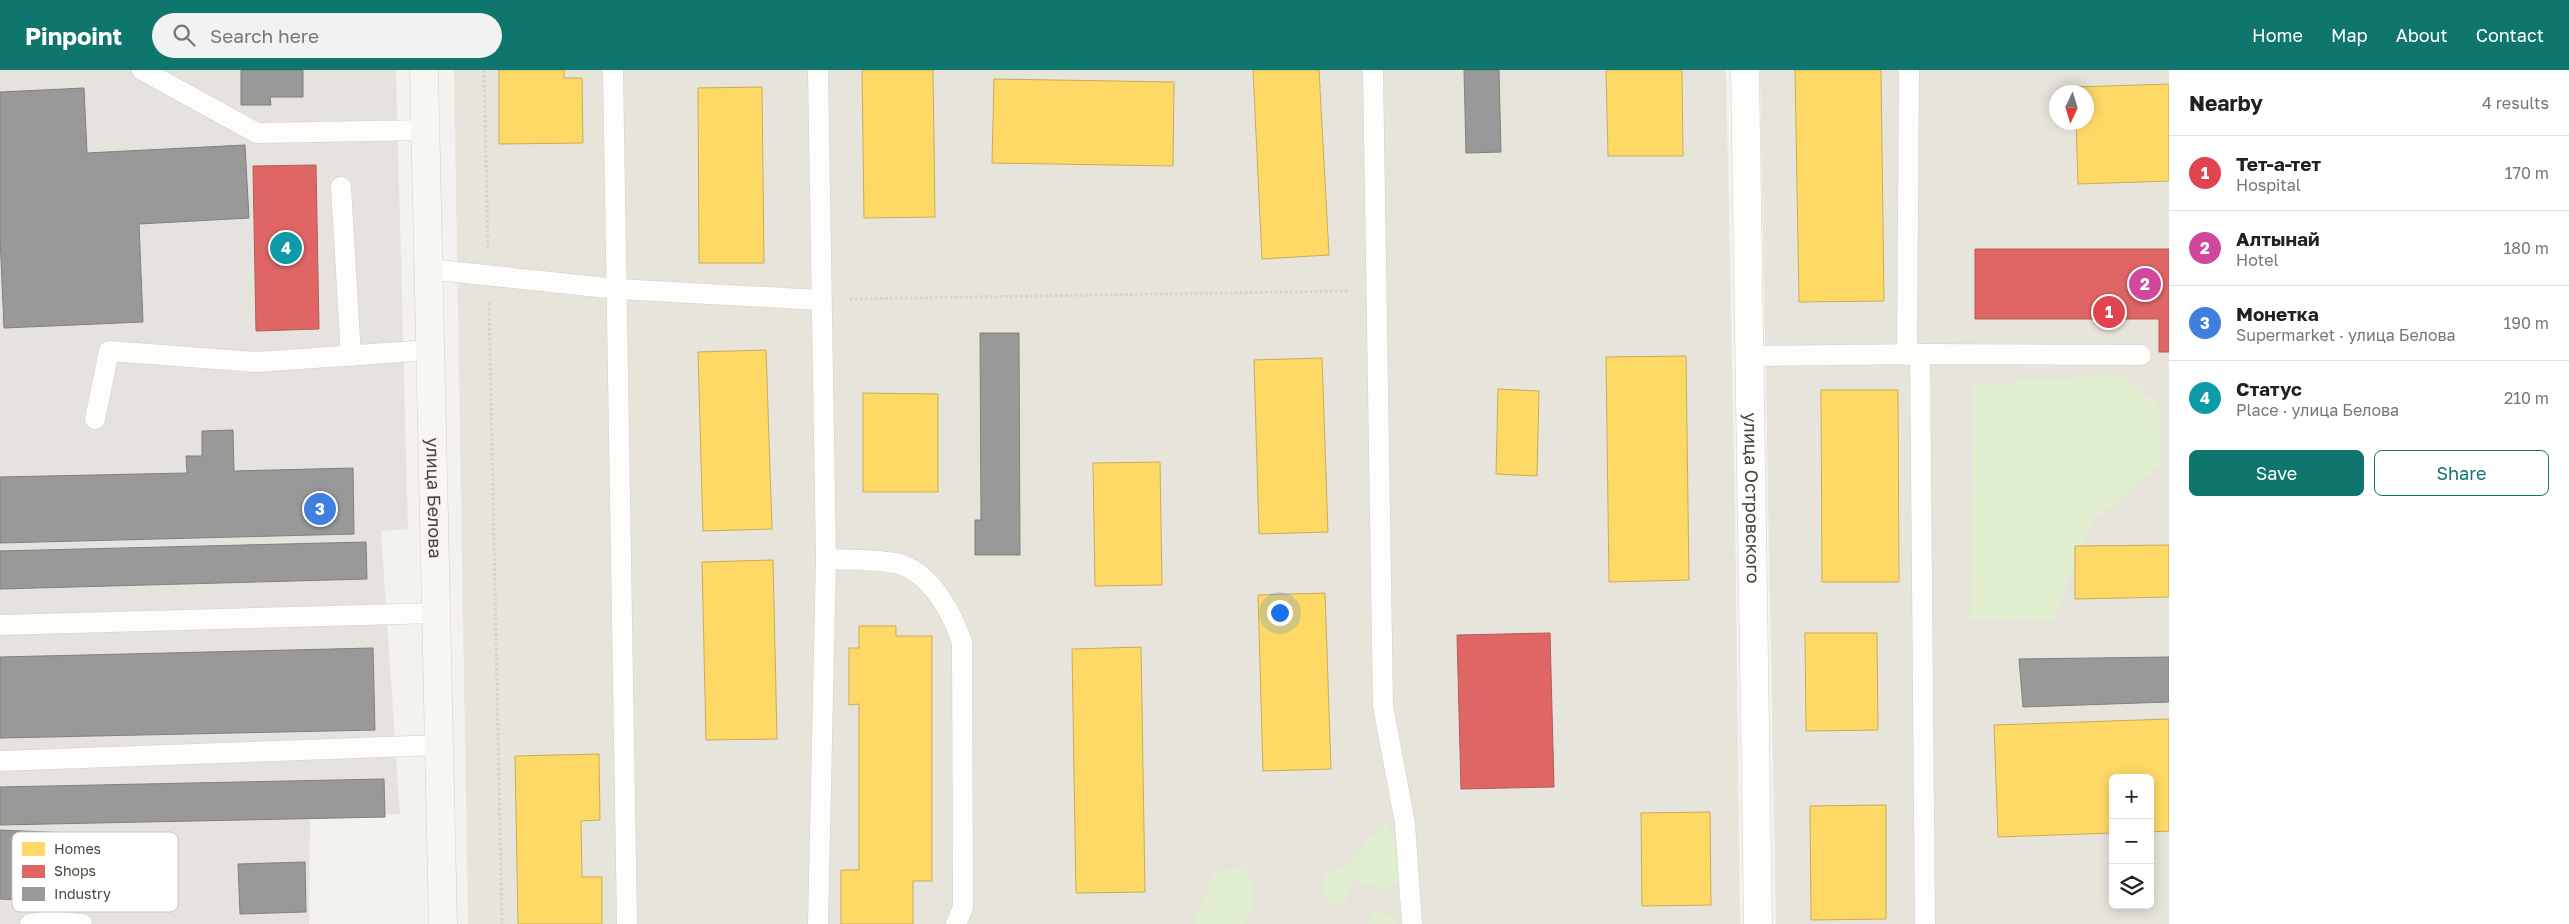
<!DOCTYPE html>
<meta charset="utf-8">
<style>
:root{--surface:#fff;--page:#f2f2f2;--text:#222;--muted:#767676;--line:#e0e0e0;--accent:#0f766e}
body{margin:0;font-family:"Golos Text",sans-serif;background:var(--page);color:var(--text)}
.controls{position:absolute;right:15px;bottom:15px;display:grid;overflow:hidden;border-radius:8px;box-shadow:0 2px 12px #0003}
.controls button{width:45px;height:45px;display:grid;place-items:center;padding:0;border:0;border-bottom:1px solid var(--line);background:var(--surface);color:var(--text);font:25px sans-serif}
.compass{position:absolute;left:2049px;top:15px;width:45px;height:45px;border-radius:50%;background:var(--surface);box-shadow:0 2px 12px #0003;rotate:184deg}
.you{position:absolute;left:1279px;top:542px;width:18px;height:18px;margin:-12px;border:4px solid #fff;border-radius:50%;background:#1a73e8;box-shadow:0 0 0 8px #1a73e833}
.badge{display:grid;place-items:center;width:32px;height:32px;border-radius:50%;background:var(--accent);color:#fff;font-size:16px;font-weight:700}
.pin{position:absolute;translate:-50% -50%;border:2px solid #fff;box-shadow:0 1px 5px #0006}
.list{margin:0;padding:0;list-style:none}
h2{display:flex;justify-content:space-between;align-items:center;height:65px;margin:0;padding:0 20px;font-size:21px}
h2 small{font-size:16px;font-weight:400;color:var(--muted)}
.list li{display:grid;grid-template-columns:32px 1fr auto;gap:15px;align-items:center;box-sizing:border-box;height:75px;padding:0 20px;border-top:1px solid var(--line)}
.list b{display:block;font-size:19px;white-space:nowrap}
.list p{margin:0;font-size:16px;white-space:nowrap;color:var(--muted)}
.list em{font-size:16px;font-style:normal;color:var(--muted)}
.actions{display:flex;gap:10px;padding:15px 20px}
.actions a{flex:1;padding:11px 0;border:1px solid var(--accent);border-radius:8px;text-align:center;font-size:18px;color:var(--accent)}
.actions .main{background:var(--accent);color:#fff}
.icon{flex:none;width:28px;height:28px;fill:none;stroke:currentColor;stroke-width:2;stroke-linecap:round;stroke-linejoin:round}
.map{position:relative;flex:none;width:2169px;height:854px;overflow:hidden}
header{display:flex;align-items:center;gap:30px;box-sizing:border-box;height:70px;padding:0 25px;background:var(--accent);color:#fff}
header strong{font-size:24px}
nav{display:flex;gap:28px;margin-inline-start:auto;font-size:18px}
.search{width:350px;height:45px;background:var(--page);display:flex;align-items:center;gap:12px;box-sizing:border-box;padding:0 18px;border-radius:28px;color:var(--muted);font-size:19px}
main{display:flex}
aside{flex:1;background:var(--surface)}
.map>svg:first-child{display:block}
.residential{fill:#e7e4dc;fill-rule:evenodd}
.industrial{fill:#e6e2de}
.green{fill:#e1eecf}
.homes{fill:#ffd966;stroke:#c9ac58}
.shops{fill:#e06666;stroke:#b35c58}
.industry{fill:#999;stroke:#82807c}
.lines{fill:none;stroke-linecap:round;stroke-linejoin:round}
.service-casing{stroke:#d2d0cb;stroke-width:21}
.tertiary-casing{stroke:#d2d0cb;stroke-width:29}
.secondary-casing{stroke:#d3cfc5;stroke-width:29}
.path{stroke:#d3d2cc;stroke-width:3;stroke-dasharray:2.5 2.5;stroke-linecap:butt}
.service{stroke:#fdfdfc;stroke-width:20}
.tertiary{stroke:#fdfdfc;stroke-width:28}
.secondary{stroke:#f7f6f1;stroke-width:28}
.labels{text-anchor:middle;stroke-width:5;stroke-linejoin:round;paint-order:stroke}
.street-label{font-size:18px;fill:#4b4439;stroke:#fff}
.key{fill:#fff;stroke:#c9c7c4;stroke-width:1}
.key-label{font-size:14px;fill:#4b4439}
</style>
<header>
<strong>Pinpoint</strong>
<div class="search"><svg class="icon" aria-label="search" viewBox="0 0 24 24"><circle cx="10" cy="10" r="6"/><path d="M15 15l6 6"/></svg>Search here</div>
<nav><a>Home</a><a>Map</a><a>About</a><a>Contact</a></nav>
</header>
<main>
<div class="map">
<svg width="2169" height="854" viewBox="0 0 2169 854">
<rect width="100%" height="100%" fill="#f4f2ee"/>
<g class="residential">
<path d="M454,0H1726L1735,437L1740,854H468Z"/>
<path d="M1760,0H2169V854H1776ZM2056,22H2086V52H2056ZM2113,708H2150V835H2113Z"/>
</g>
<g class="industrial">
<path d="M0,0H396L408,459L381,461L400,744L0,748Z"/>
<path d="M310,748L309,854H0V751Z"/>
</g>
<g class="green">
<path d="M2120,304L2159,335L2160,395L2092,452L2053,551L1970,549L1973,315Z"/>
<path d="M1387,754L1405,808L1386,821L1355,809L1344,835L1326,832L1324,805L1353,791L1368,770Z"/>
<path d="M1243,797L1255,820L1246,854H1193L1214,803Z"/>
<path d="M1374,838L1395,848L1396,854H1368Z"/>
</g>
<g class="homes">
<path d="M499,0H564V8H582L583,73L499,74Z"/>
<path d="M862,0H933L935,147L864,148Z"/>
<path d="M1253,0H1319L1329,185L1262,189Z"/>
<path d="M1606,0H1682L1683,86H1608Z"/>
<path d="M1795,0H1881L1884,231L1799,232Z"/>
<path d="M994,9L1174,12L1173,96L992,93Z"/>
<path d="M2169,14V111L2078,114L2076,52H2086V22H2075V17Z"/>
<path d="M762,17L764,193H699L698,18Z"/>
<path d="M766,280L772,459L703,461L698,282Z"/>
<path d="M1686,286L1689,510L1609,512L1606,287Z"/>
<path d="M1322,288L1328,462L1259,464L1254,290Z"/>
<path d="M1498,319L1539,321L1537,406L1496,404Z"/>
<path d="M1821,320H1898L1899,512H1822Z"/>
<path d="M863,323L938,324V422H863Z"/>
<path d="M1160,392L1162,515L1095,516L1093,393Z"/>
<path d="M2169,475V527L2075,529V476Z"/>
<path d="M773,490L777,669L706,670L702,492Z"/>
<path d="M1325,523L1331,699L1263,701L1258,525Z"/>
<path d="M859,556H896V566H932V811H913V854H841V800H859V634L849,635V578H859Z"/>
<path d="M1805,563H1877L1878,660L1806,661Z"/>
<path d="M1141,577L1145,822L1076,823L1072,579Z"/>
<path d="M2169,649V761L2150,762V708H2113V763L1998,767L1994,655Z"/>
<path d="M599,684L600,750L581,751L582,807H602V854H518L515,686Z"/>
<path d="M1886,735V849L1811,850L1810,736Z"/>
<path d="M1710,742L1711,835L1642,836L1641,743Z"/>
</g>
<g class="shops">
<path d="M316,95L319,259L256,261L253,96Z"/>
<path d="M1975,179H2169V282H2159V249H1975Z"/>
<path d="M1550,563L1554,717L1461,719L1457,565Z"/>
</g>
<g class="industry">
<path d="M241,0H303V27H270L271,35H241Z"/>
<path d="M1464,0H1499L1501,82L1466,83Z"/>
<path d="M84,18L87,83L245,75L249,148L139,154L143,252L4,258L0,166V22Z"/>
<path d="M980,263H1019L1020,485H975V450H981Z"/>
<path d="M233,360L234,401L353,398L354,464L0,473V407L187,403L186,386H202V361Z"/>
<path d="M366,472L367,509L0,519V481Z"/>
<path d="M373,578L375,660L0,668V587Z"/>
<path d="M2169,587V632L2023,637L2019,589Z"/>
<path d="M384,709L385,747L0,755V717Z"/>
<path d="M0,760L142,766L139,836L0,829Z"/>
<path d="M305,792L306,842L240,844L238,794Z"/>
</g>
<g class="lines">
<defs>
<g id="service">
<path d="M142,0L257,63L426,60"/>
<path d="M613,0L627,854"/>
<path d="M818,0L826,489L818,854"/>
<path d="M1373,0L1383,636L1405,753L1412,854"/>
<path d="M341,117L351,286"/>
<path d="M428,199L617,219L821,230"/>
<path d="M1907,285L1909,0"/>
<path d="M1751,286L1920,284"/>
<path d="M95,349L109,281L256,292L430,280"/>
<path d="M826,489C846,490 880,489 899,494C931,503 952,543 962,572L963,837L956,854"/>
<path d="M0,555L436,543"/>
<path d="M0,691L439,675"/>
<path d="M30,854L48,851L82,854"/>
<path d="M1925,854L1920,284L2141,285"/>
</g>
<g id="tertiary">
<path id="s1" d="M1745,0L1758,854"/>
</g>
<g id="secondary">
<path id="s2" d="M424,0L443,854"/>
</g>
</defs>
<use href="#service" class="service-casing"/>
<use href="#tertiary" class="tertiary-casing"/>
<use href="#secondary" class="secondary-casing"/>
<g class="path">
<path d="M484,0L488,177"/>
<path d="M850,229L1348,221"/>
<path d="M489,233L502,854"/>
</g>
<use href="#service" class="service"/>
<use href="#tertiary" class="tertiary"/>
<use href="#secondary" class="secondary"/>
</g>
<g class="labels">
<g class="street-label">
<text dy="6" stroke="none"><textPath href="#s2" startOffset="428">улица Белова</textPath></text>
<text dy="6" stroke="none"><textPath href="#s1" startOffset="428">улица Островского</textPath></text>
</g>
</g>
<rect x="12" y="762" width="166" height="80" rx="8" class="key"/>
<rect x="22" y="772" width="23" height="14" fill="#ffd966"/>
<rect x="22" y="795" width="23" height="13" fill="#e06666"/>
<rect x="22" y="817" width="23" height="14" fill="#999"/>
<g class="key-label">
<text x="54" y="784">Homes</text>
<text x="54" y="806">Shops</text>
<text x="54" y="829">Industry</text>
</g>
</svg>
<div class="controls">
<button>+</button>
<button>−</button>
<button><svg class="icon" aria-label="layers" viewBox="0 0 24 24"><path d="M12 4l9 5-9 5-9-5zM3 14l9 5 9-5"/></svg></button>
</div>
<svg class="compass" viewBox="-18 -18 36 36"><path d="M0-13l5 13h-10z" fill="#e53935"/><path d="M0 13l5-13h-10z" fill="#767676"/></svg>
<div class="you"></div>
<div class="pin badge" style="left:2109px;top:242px;background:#e0444e">1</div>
<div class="pin badge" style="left:2145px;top:214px;background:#d1479c">2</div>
<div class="pin badge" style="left:320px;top:439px;background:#3f7fe0">3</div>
<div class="pin badge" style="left:286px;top:178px;background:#0f9aa8">4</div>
</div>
<aside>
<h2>Nearby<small>4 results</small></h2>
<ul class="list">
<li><span class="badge" style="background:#e0444e">1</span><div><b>Тет-а-тет</b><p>Hospital</p></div><em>170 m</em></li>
<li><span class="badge" style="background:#d1479c">2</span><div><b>Алтынай</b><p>Hotel</p></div><em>180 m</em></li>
<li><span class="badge" style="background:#3f7fe0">3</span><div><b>Монетка</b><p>Supermarket · улица Белова</p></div><em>190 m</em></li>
<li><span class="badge" style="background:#0f9aa8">4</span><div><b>Статус</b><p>Place · улица Белова</p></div><em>210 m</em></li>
</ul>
<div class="actions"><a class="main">Save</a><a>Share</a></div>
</aside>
</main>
